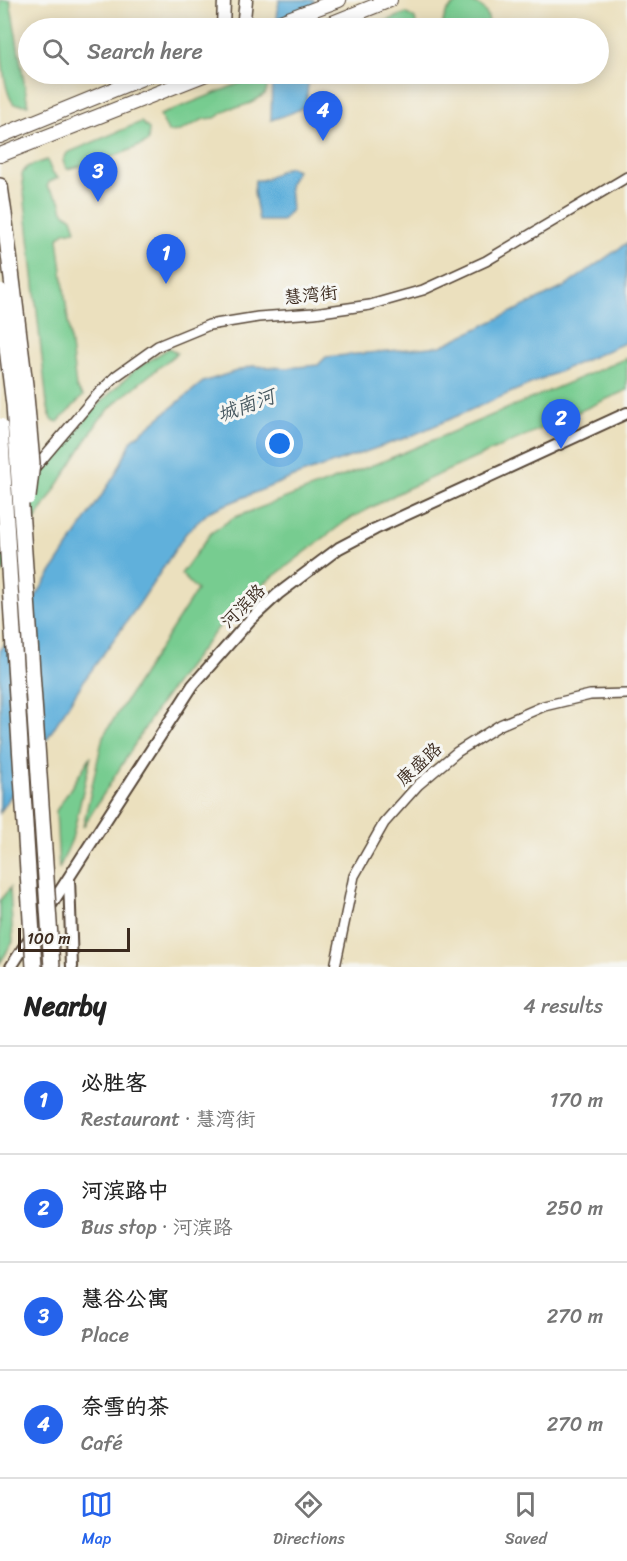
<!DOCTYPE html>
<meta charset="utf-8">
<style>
:root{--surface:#fff;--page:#f2f2f2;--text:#222;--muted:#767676;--line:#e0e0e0;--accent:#2563eb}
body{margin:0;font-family:Sriracha,"LXGW WenKai TC",sans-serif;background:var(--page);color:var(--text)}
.scale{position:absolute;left:18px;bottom:15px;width:112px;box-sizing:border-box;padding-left:6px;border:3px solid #3b2a1e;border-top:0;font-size:16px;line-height:21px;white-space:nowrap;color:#3b2a1e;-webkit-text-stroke:4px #f6f6f2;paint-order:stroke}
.you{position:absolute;left:280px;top:444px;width:21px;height:21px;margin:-15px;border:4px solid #fff;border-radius:50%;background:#1a73e8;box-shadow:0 0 0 9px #1a73e833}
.badge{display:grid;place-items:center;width:39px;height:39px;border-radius:50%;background:var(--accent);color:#fff;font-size:20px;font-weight:700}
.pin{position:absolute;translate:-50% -50px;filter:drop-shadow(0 2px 3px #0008)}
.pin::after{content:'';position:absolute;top:32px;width:21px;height:18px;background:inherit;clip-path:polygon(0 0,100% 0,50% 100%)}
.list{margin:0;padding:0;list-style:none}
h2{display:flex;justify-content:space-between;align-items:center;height:78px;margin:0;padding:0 24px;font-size:26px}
h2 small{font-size:20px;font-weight:400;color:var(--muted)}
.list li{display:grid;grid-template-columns:39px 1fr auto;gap:18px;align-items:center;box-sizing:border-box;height:108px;padding:0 24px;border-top:2px solid var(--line)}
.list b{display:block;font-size:22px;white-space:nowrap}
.list p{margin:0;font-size:20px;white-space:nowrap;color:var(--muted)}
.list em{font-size:20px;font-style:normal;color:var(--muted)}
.icon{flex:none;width:33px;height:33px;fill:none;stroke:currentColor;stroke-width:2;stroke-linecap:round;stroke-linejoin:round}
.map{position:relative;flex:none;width:627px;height:967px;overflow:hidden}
.search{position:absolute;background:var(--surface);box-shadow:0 3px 15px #0003;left:18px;right:18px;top:18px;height:66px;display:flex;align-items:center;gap:15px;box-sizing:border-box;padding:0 21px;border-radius:33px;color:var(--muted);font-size:22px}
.sheet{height:510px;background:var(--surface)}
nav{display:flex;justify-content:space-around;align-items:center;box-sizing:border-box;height:84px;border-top:2px solid var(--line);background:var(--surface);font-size:16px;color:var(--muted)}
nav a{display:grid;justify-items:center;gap:3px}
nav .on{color:var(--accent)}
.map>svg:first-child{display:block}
.green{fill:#77cc90;stroke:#597b57;stroke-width:1.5}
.water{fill:#61b0db;stroke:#4e6d7c;stroke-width:1.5}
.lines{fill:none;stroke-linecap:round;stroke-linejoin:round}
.minor-casing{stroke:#554536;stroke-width:12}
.tertiary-casing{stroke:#554536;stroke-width:14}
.secondary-casing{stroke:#554536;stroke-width:15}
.primary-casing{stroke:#554536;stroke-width:16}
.trunk-casing{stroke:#554536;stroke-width:18}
.minor{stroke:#fff;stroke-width:9}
.tertiary{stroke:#fff;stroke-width:10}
.secondary{stroke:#fff;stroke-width:12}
.primary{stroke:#fff;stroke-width:14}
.trunk{stroke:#fff;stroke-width:15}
.trunk-bridge-casing{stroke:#554536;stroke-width:18;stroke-linecap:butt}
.trunk-bridge{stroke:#fff;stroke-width:15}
.labels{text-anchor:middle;stroke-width:6;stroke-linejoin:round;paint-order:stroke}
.street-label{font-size:18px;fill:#3b2a1e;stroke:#f6f6f2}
.water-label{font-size:20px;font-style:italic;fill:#485960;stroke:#f6f6f2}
</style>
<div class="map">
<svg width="627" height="967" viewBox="0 0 627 967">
<rect width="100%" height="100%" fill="#f6f6f2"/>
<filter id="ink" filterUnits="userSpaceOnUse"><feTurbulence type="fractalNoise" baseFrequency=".0167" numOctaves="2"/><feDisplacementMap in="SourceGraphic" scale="12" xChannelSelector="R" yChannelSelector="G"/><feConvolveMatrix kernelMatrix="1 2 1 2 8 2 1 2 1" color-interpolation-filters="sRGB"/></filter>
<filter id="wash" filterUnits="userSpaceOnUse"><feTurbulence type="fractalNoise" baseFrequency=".008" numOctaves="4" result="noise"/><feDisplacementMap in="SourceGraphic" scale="24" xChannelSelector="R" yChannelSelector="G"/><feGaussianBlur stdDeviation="1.35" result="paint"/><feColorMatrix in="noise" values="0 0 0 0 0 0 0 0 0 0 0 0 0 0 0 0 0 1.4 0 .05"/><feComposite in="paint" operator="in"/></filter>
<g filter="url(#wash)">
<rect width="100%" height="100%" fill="#ebe0be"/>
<g class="green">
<path d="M0,0H10L28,105L14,104C0,88 0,25 0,0Z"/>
<path d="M462,1C479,1 490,11 489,28H443C442,14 449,6 462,1Z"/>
<path d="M406,13L415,19L417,28H370Z"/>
<path d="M258,76L263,78L266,82L267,89L265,94L251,103L239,107L230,108L215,118L204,119L180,131L168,132L160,115Z"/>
<path d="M141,122L149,129L148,142C123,154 95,164 67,169L63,161L67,153Z"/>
<path d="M47,160L52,172L58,178L49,182L47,187L60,200L63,211L72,218L76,230L64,232L58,238L76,387L83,396L58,422L51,420L47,404L22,174L27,167Z"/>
<path d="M169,348L177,353L116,402L99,420L0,576V540L49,462L101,402L136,369Z"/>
<path d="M627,358V390L404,490L346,521L265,583L218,628L182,674L158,707L83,827L103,736L197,590L181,574L211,533L233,518L386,460Z"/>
<path d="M91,756L72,839L59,869L56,811Z"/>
<path d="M10,888L13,942L0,963V900Z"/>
</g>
<g class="water">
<path d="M279,0H314V28H276Z"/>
<path d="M272,74H309L306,105C295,114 283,115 271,120Z"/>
<path d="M290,167L297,170L289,186L291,210L282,221H259L254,192L255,180C270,182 276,169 290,167Z"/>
<path d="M627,243V342L411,436L296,476L210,511L186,533L140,603L83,682L0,813V651L115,475L132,440L203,382L252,366L287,368L318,365L326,357L441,346L564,287Z"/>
</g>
</g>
<g filter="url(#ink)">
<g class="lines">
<defs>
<g id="minor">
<path d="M32,471L94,398L116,376L158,346L209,325L258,317L314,313L370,305L423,290L486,261L627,177"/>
<path d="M335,967L354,876L384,823L418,785L457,752L500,725L544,706L590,695L627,694"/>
</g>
<g id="tertiary">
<path d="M69,878L72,967"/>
<path d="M11,967L193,685L250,620L278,594L339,548L375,529L627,413"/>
</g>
<g id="secondary">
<path d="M223,28L224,0"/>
<path d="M243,28L246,0"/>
</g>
<g id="primary">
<path d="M264,28L339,0"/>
<path d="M320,28L390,0"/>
<path d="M0,136L152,74"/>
<path d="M0,155L206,74"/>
</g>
<path id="trunk" d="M0,186L4,214"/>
</defs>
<use href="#minor" class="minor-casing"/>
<use href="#tertiary" class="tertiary-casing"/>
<use href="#secondary" class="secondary-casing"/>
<use href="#primary" class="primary-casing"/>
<use href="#trunk" class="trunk-casing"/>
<use href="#minor" class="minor"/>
<use href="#tertiary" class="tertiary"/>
<use href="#secondary" class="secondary"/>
<use href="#primary" class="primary"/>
<use href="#trunk" class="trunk"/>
<defs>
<g id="trunk-bridge">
<path d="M4,214L25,385L32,463L28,497"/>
<path d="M0,291L14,405L52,967"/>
<path d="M0,426L34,967"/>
</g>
</defs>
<use href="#trunk-bridge" class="trunk-bridge-casing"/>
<use href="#trunk-bridge" class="trunk-bridge"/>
</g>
</g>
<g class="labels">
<g class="street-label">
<text transform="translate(311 295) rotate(-6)" y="6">慧湾街</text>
<text transform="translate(243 606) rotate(-45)" y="6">河滨路</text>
<text transform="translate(419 764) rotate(-43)" y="6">康盛路</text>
</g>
<g class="water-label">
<text transform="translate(246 405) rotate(-20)" y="7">城南河</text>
</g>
</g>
</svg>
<div class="scale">100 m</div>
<div class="you"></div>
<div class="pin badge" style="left:166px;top:284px">1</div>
<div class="pin badge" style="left:561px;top:449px">2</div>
<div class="pin badge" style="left:98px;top:202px">3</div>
<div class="pin badge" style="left:323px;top:141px">4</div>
<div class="search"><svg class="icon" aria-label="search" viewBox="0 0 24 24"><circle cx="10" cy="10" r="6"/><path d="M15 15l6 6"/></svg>Search here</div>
</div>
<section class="sheet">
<h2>Nearby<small>4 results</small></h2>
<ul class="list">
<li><span class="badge">1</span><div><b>必胜客</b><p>Restaurant · 慧湾街</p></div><em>170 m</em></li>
<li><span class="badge">2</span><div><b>河滨路中</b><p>Bus stop · 河滨路</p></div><em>250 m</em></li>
<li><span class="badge">3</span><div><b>慧谷公寓</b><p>Place</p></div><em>270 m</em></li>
<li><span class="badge">4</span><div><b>奈雪的茶</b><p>Café</p></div><em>270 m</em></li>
</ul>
</section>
<nav>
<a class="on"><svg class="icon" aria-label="map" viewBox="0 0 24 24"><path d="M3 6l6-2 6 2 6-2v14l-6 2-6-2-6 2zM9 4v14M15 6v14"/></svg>Map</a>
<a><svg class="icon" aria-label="directions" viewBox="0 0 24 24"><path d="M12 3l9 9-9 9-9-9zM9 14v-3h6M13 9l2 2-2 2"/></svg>Directions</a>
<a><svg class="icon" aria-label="saved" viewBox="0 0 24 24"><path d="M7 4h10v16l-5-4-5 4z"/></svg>Saved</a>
</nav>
